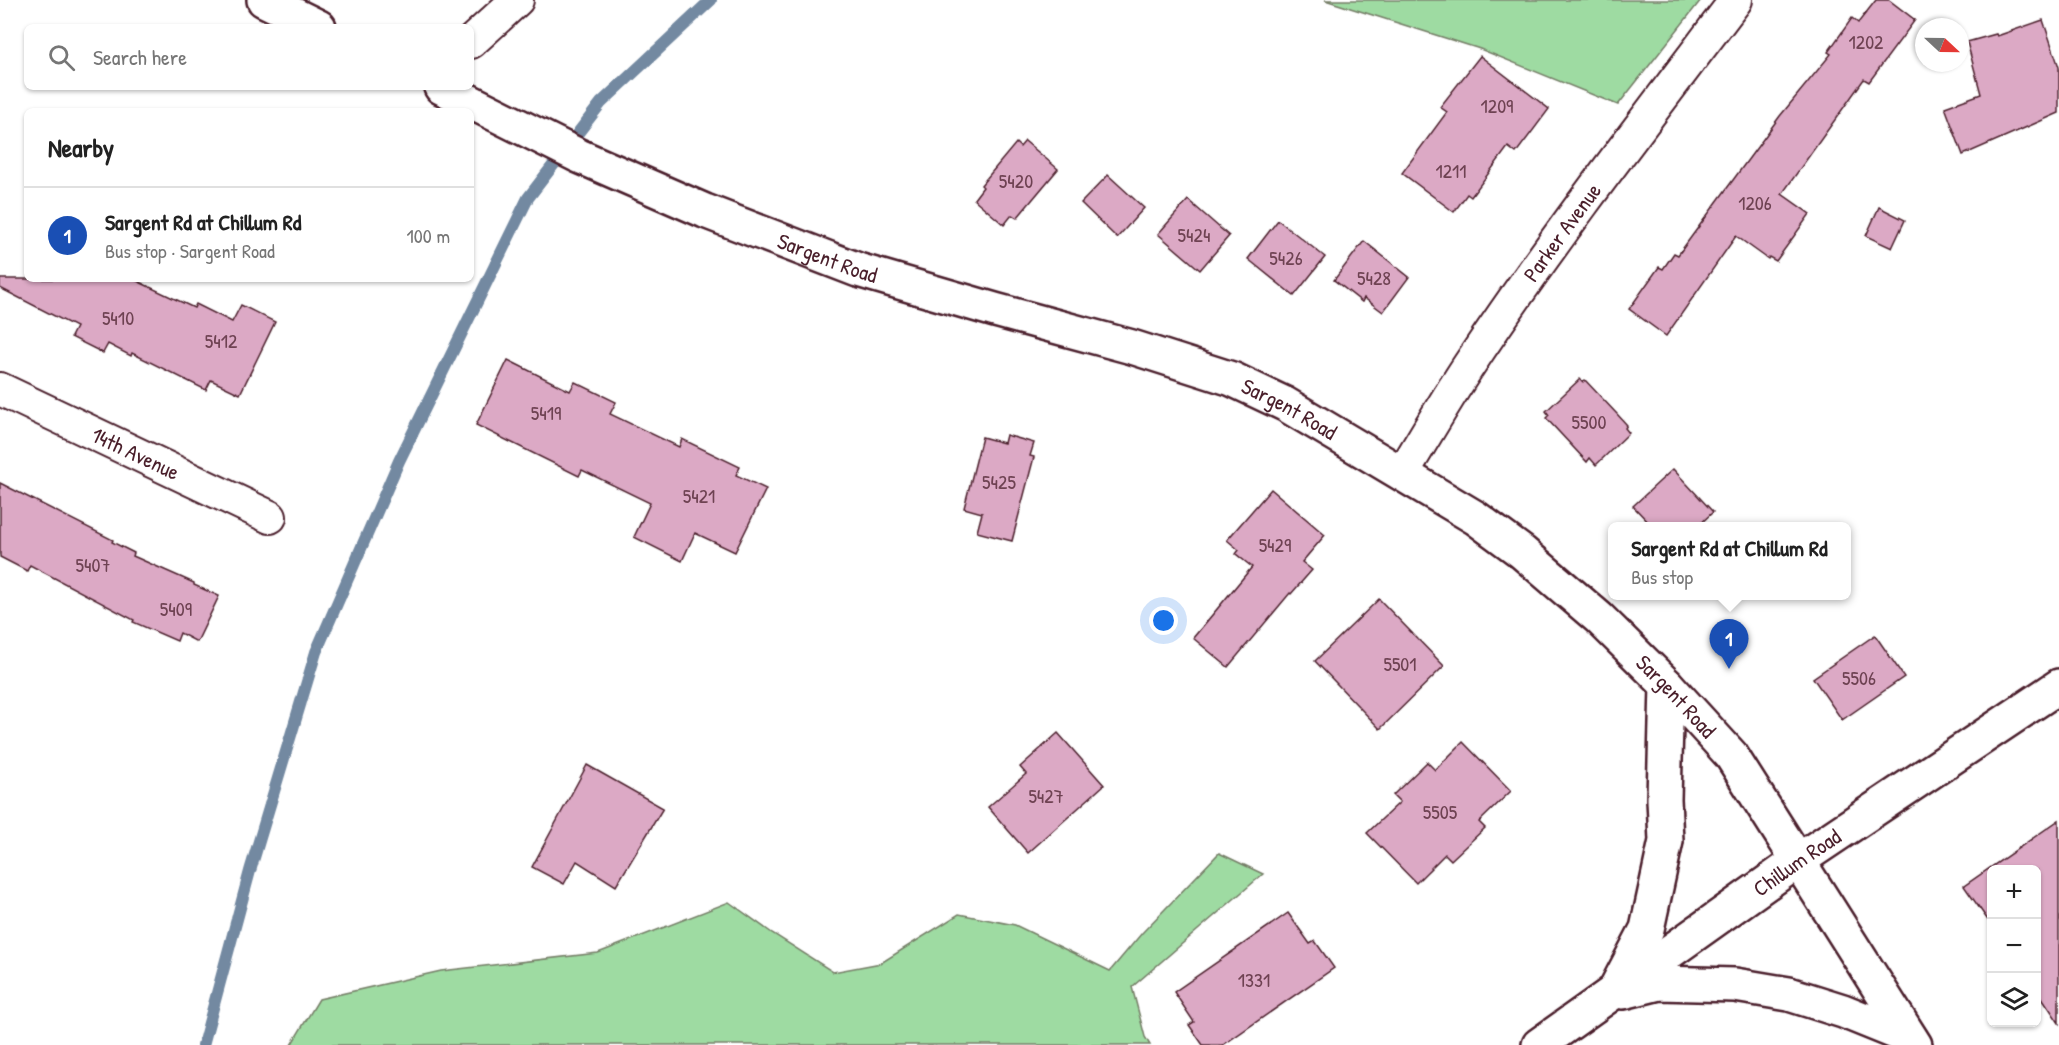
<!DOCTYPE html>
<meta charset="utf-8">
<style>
:root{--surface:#fff;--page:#f6f6f6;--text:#222;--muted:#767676;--line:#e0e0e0;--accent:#4a1f2b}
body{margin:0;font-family:"Patrick Hand",sans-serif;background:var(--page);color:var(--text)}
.controls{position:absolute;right:18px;bottom:18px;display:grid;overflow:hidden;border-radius:9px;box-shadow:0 2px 4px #0004}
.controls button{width:54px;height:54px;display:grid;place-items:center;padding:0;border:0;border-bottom:2px solid var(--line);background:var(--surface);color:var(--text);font:30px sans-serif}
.compass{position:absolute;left:1915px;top:18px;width:54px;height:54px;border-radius:50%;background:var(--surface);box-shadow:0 2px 4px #0004;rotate:112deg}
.you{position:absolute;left:1164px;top:621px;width:21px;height:21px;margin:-15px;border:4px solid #fff;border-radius:50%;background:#1a73e8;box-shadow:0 0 0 9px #1a73e833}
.badge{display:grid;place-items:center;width:39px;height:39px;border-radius:50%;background:var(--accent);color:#fff;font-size:20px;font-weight:700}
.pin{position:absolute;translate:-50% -50px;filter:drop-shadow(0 2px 3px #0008)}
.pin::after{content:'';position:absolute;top:32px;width:21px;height:18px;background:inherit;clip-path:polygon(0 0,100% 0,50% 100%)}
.popup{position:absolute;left:1608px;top:522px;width:243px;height:78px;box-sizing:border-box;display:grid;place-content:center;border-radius:9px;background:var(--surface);filter:drop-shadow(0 2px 4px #0005);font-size:20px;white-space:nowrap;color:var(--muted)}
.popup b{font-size:22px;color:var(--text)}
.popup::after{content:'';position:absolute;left:50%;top:100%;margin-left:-12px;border:12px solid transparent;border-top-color:var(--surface)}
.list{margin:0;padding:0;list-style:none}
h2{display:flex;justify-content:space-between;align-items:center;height:78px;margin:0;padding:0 24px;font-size:26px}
h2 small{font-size:20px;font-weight:400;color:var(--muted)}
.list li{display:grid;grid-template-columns:39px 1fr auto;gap:18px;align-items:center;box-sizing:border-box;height:96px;padding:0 24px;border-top:2px solid var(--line)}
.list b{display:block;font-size:22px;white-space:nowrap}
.list p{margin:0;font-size:20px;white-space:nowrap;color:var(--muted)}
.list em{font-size:20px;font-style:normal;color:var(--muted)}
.icon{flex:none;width:33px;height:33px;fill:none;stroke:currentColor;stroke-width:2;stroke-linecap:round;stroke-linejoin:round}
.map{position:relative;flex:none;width:2059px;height:1045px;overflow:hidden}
.search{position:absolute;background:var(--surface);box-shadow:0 2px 4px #0004;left:24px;top:24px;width:450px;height:66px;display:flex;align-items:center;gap:15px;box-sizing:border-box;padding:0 21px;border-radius:9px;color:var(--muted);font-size:22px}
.panel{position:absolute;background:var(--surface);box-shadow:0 2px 4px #0004;left:24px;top:108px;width:450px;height:174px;border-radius:9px}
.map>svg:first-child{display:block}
.green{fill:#9edba2;stroke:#747d66;stroke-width:1.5}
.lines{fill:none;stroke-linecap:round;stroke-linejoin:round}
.stream{stroke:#7389a1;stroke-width:12}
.building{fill:#dca9c5;stroke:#4a1f2b;stroke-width:1.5}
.minor-casing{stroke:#4a1f2b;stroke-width:36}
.secondary-casing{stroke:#4a1f2b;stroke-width:38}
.minor{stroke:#fff;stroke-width:32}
.secondary{stroke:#fff;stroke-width:33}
.labels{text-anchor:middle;stroke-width:4.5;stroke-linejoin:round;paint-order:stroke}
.number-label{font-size:20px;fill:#6e4252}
.street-label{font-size:22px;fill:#4a1f2b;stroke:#fff}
</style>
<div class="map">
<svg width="2059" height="1045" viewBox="0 0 2059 1045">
<rect width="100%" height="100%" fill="#fff"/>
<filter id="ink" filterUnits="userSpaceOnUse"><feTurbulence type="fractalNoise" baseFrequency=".0167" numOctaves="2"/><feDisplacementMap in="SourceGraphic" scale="12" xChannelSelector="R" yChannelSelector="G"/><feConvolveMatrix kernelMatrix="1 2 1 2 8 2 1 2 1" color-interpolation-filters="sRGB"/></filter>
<g filter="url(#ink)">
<g class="green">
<path d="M1325,0H1701L1618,105L1480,49Z"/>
<path d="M1219,853L1263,874L1132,987L1145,1037L1150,1045H291L319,999L441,971L598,953L729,902L772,933L833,972L881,963L959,914L1015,925L1110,971L1142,933Z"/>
</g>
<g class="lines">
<path class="stream" d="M203,1045L250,871L316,652L399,461L528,198L601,103L711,0"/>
</g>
<g class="building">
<path d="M1876,0H1889L1915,20L1869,82L1864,79L1782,194L1810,214L1776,261L1769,257L1768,259L1736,236L1666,336L1629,309L1659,267L1663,269L1674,253L1678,255L1780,116L1831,54L1828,52L1852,18L1858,23Z"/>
<path d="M2043,20L2059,67V113L1963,155L1945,107L1981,94L1967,42L1996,34L1997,36Z"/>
<path d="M1480,56L1549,109L1516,153L1508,147L1471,197L1467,194L1454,212L1402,173L1447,112L1440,107Z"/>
<path d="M1025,141L1058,169L1017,218L1012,215L1004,225L974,199L983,187L981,185L1016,143L1020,147Z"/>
<path d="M1108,175L1144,208L1117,238L1081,203Z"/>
<path d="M1188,200L1229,236L1200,270L1158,234Z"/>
<path d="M1879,207L1905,220L1892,248L1866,236Z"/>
<path d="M1278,220L1325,257L1294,296L1248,259Z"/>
<path d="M1364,241L1409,277L1383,312L1364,298L1362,302L1334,280Z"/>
<path d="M0,279H133L194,308L196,304L232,322L241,305L275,322L240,394L211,380L206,390L132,353L131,356L108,344L103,353L71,337L76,327L0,288Z"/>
<path d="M508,360L570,391L575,382L616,402L610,414L679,447L682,439L740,467L736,475L766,489L735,552L695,533L682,561L634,537L650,503L582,470L579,476L476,425Z"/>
<path d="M1580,379L1583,382L1585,380L1617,414L1627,425L1625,428L1629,433L1596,465L1590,458L1587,462L1546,418L1549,415L1546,411Z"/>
<path d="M1006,435L1034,443L1030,456L1034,457L1012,541L977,532L982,513L964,508L982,437L1004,443Z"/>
<path d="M1673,469L1713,512L1698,526H1652L1633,506Z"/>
<path d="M0,483L113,540L112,542L134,553L133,556L194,583V585L219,596L197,642L180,633L177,641L133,622L134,620L30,565L27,571L0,557Z"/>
<path d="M1271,489L1325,535L1302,562L1312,570L1291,594L1290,593L1228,667L1193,638L1252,567L1236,554L1239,550L1227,540Z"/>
<path d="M1379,599L1444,666L1380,729L1315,661Z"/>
<path d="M1875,635L1904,677L1842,720L1813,678Z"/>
<path d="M1058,733L1104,785L1028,853L988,807L1026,774L1020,767Z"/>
<path d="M1463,742L1511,791L1479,822L1485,828L1451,860L1445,854L1416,883L1367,833L1400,802L1393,795L1427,762L1435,770Z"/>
<path d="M587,765L663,808L616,886L577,861L564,884L532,867Z"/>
<path d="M2059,820V1023L2037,990V870H1992V926L1964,886Z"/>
<path d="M1288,913L1310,944L1315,941L1334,968L1223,1045H1203L1189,1025L1194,1022L1174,992Z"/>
</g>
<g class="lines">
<defs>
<g id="minor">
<path d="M471,42L517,0"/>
<path id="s1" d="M0,389L270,517"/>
<path id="s2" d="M1402,474C1424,438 1445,401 1469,365C1552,240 1645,120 1736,0"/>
</g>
<g id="secondary">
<path d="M264,0L319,27"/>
<path id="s3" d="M441,87L579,156L705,211L858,270L995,310L1132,347L1232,379L1285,404L1476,518L1522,552L1599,618L1667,685L1731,755L1915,1045"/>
<path d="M1616,988L1647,929L1666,841L1664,799L1667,685"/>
<path d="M1623,992L1659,983L1735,985L1789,994L1843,1011L1910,1038"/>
<path id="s4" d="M1539,1045L1799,860L2059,686"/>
</g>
</defs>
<use href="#minor" class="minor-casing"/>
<use href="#secondary" class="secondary-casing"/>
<use href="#minor" class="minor"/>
<use href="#secondary" class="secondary"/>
</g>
</g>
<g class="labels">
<g class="number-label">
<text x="1866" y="49">1202</text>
<text x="1497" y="113">1209</text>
<text x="1451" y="178">1211</text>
<text x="1016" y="188">5420</text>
<text x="1755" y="210">1206</text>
<text x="1194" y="242">5424</text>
<text x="1286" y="265">5426</text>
<text x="1374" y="285">5428</text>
<text x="118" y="325">5410</text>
<text x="221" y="348">5412</text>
<text x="546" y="420">5419</text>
<text x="1589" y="429">5500</text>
<text x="999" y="489">5425</text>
<text x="699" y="503">5421</text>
<text x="1275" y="552">5429</text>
<text x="93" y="572">5407</text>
<text x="176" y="616">5409</text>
<text x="1400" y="671">5501</text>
<text x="1859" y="685">5506</text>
<text x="1046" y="803">5427</text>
<text x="1440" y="819">5505</text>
<text x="1254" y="987">1331</text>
</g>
<g class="street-label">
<text dy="8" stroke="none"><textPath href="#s2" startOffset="290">Parker Avenue</textPath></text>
<text dy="8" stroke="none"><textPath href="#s3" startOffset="423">Sargent Road</textPath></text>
<text dy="8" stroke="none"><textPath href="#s3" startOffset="910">Sargent Road</textPath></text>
<text dy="8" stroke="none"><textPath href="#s1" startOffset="150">14th Avenue</textPath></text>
<text dy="8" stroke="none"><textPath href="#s3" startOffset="1395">Sargent Road</textPath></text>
<text dy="8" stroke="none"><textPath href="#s4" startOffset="316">Chillum Road</textPath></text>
</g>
</g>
</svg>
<div class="controls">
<button>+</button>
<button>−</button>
<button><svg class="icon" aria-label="layers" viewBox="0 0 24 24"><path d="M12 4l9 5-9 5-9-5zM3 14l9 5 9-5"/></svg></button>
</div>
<svg class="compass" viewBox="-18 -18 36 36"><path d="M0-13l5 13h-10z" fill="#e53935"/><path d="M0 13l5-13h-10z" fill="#767676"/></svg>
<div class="you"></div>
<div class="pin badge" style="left:1729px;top:669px;background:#1a4fb4">1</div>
<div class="popup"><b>Sargent Rd at Chillum Rd</b>Bus stop</div>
<div class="search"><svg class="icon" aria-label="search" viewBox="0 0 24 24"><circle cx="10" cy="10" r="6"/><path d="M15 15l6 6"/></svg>Search here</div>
<section class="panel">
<h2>Nearby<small></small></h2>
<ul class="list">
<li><span class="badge" style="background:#1a4fb4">1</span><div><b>Sargent Rd at Chillum Rd</b><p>Bus stop · Sargent Road</p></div><em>100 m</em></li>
</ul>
</section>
</div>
